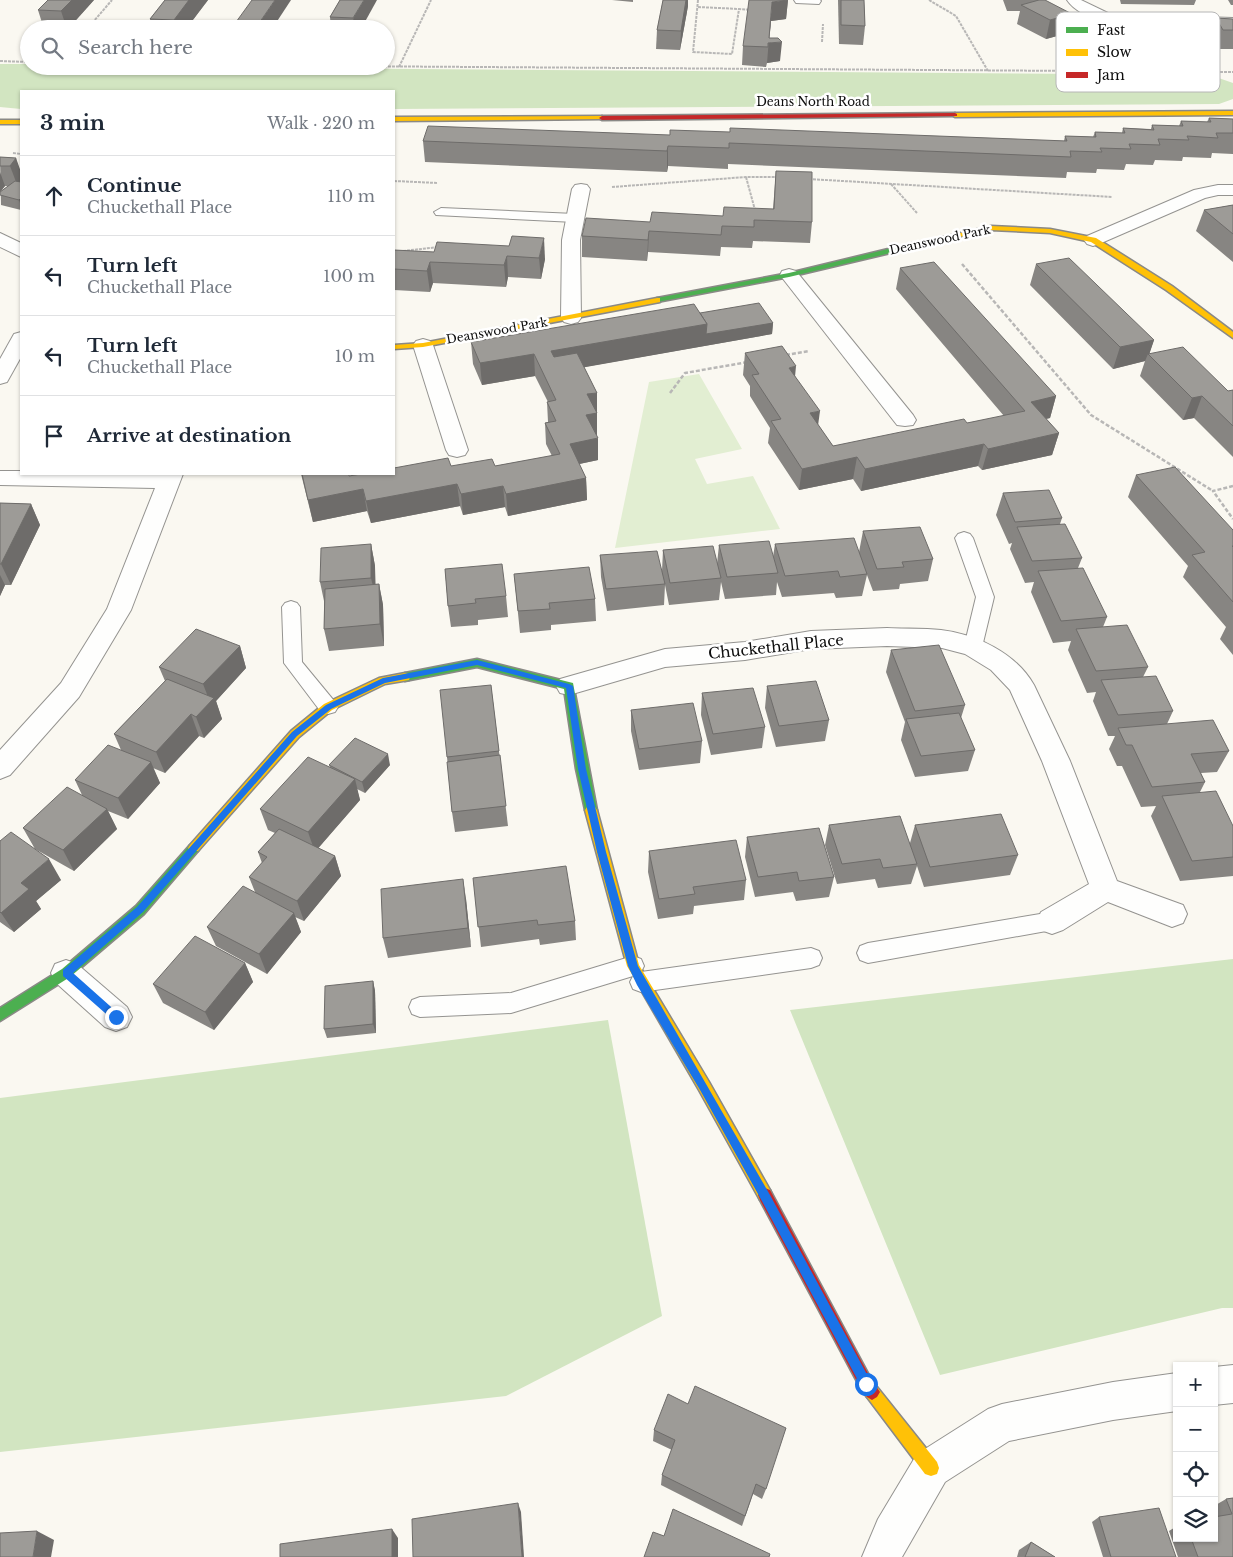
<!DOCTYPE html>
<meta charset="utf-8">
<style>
:root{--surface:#fff;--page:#f6f6f7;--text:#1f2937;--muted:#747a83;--line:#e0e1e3}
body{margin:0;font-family:"Libre Baskerville",serif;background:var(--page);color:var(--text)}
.controls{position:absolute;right:15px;bottom:15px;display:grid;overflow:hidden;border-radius:0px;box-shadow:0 1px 4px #0004}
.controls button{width:45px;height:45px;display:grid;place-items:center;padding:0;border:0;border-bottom:1px solid var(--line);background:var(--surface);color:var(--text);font:25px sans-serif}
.stop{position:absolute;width:15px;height:15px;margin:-11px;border:4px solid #1a73e8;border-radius:50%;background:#fff}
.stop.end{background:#1a73e8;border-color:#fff;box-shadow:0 1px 5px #0008}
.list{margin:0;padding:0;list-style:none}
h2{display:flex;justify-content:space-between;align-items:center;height:65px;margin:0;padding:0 20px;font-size:21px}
h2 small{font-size:16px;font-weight:400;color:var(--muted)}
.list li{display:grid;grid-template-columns:32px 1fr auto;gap:15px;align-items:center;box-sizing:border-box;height:80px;padding:0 20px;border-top:1px solid var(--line)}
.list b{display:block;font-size:19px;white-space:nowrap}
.list p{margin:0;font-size:16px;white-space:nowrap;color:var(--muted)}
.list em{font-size:16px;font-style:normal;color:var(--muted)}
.icon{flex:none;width:28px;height:28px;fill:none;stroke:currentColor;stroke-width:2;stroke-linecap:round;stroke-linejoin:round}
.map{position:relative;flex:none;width:1233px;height:1557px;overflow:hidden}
.search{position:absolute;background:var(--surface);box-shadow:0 1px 4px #0004;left:20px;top:20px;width:375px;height:55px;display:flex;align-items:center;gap:12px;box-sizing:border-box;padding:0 18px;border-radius:28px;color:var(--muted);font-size:19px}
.panel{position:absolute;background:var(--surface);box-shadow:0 1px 4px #0004;left:20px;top:90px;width:375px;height:385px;border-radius:0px}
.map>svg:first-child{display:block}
.green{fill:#e2eed2}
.forest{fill:#d2e5c1}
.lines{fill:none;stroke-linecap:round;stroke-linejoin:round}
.lane-casing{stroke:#949390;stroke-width:2}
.street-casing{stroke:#949390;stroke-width:2}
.fast-casing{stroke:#8a8986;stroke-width:3}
.slow-casing{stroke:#8a8986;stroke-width:3}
.jam-casing{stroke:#8a8986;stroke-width:3}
.path-far1{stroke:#b8b7b6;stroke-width:2;stroke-dasharray:3 1;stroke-linecap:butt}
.path{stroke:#b8b7b6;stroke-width:2.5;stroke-dasharray:4 2;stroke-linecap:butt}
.lane{fill:#fefefd;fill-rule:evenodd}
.street{fill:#fefefd;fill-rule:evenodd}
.fast{fill:#4caf50;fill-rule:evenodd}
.slow{fill:#ffc107;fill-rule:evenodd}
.jam{fill:#c62828;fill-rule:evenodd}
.wall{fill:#878582;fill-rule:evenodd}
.shaded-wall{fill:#6e6c6a}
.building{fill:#9d9b97;stroke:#6e6c6a}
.route{fill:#1a73e8}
.labels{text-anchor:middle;stroke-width:5;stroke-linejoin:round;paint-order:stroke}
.far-street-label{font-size:12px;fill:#0d0d0d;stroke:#fff}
.street-label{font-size:15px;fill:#0d0d0d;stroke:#fff}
.key{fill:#fff;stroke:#b6b6b6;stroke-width:1}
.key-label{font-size:14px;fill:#0d0d0d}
</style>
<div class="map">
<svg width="1233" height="1557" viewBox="0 0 1233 1557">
<rect width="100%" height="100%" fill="#faf8f1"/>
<path class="green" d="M699,374L742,449L695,459L707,484L753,476L780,529L615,548L649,382Z"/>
<g class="forest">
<path d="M0,64H29V66L1210,75L1233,83V99L1219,104L394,109V91H21V109L0,107Z"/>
<path d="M1233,959V1308H1222L940,1375L790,1010Z"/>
<path d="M608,1020L662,1316L506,1396L0,1452V1098Z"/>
</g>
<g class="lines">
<defs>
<g id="lane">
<path d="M441,208L575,214L582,218L575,222L436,215L434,212Z"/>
<path d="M964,532L970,534L973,538L994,597L982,647L979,652L973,654L967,652L964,647L976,597L955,538L958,534Z"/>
<path d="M291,601L297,603L300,607L302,662L335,702L338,707L335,712L328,714L321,712L284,663L282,607L285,603Z"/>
<path d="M1052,912L1060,914L1063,921L1060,928L1052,930L868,963L860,960L857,953L860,946L868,943Z"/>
<path d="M811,948L819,951L822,958L819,965L811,968L641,992L633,989L630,982L633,976L511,1013L420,1017L412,1014L409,1007L412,1000L420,997L511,993L633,956L641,959L644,966L641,972Z"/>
</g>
<g id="street">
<path d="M794,0H820L821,1L819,4L796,3Z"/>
<path d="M1067,0H1081L1110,14L1233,18V26C1193,26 1145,29 1106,22C1093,20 1074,11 1067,0Z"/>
<path d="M581,184L587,185L590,189L580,240L581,318L578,322L571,324L564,322L561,318L562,240L572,189L575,185Z"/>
<path d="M1218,185H1233V195H1218L1205,198L1099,244L1093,246L1087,244L1084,240L1087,236L1194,190Z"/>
<path d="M0,233L21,243V257L0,247Z"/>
<path d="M789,269L796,271L913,415L916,420L913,425L905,426L897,425L780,275L782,271Z"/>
<path d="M21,332V357L7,382L0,384V359L14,334Z"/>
<path d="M423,339L430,341L433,345L468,450L465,455L457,457L449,455L446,450L413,345L416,341Z"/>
<path d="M0,471H21V474H183L131,610L79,697L10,775L0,779V750L61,683L107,609L155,488L0,485Z"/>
<path d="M887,628C905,629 923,628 941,630C976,634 1016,653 1034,685L1070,761L1117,881L1183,905L1187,914L1183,923L1172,927L1108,902L1063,930L1052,934L1041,930L1037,921L1041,912L1089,884L1042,761L1010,690L991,670L965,654L942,648L887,646L811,649L745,660L665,667L569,695L560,693L556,686L560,679L665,649L745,642L811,631Z"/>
<path d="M66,960L77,964L127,1007L132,1017L127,1027L116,1031L105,1027L55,982L51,973L55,964Z"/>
<path d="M1233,1365V1403L1214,1405V1367Z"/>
<path d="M1177,1373V1411L1113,1420L1009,1441L945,1482L902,1557H862L878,1519L917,1454L988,1409L1002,1404L1113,1382Z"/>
</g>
<g id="fast">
<path d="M917,242L921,244L920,246L789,277L657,302L653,300L657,298L789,273Z"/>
<path d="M477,659L573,683L597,810L595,813H587L585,810L576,769L564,689L477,667L405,681L400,677L405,673Z"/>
<path d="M194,843L198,845L200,848L198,851L144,914L70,977L0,1021V1008L62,969L136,906L190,845Z"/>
</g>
<g id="slow">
<path d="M1233,111V115L955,117L952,115L955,113Z"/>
<path d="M602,116L605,118L604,119L394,121V117Z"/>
<rect x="0" y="120" width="21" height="4"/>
<path d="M991,226L1050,229L1096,238L1172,286L1233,332V338L1166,290L1091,242L1050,233L991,230L917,246L913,244Z"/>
<path d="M657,298H660V302L423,347L394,349V345L423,343Z"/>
<path d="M405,673L409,674L410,677L409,680L385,684L332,710L299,737L198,851H190L188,848L190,845L291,731L324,704L379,678Z"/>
<path d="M591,805L595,807L597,810L639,965L709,1082L770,1190L772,1195L770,1200L765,1202L760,1200L699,1090L627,966L585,810L587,807Z"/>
<path d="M872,1384L877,1387L937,1462L939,1468L937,1474L931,1476L925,1474L867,1397L864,1392L867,1387Z"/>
</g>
<g id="jam">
<path d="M955,113L957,114V116L602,120L599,118L602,116Z"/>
<path d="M765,1188L770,1190L871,1379L880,1392L877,1397L872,1400L867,1397L861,1389L760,1200L758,1195L760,1190Z"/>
</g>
</defs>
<use href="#lane" class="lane-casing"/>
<use href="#street" class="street-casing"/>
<use href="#fast" class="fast-casing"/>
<use href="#slow" class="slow-casing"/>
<use href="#jam" class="jam-casing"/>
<g class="path-far1">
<path d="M698,0L693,52L732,54L739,9L751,10"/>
<path d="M929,0L956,16L988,71"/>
<path d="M698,7L739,9"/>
<path d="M87,29L112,0"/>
<path d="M822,42L823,24"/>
<path d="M0,61L29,62"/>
<path d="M328,66L1233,72"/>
<path d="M399,67L431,0"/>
<path d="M13,153L21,154"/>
<path d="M746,177L755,210"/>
<path d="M809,179L1112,197"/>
<path d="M394,181L438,183"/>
<path d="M891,184L917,213"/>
<path d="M612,187L746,177H780"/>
<path d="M403,251L439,247"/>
</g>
<g class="path">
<path d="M962,264L1091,415L1213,491"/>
<path d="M786,355L809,351"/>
<path d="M670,393L685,373L748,362"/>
<path d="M1233,486L1213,491L1233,519"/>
</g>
<use href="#lane" class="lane"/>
<use href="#street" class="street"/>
<use href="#fast" class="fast"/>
<use href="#slow" class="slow"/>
<use href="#jam" class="jam"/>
</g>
<g class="wall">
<path d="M94,0L68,29H44L38,10Z"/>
<path d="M165,0H208L186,29H153L150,19Z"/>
<path d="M340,0L361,29H331L330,17Z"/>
<path d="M612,0H633V2Z"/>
<path d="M663,0H688V6L680,50L656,49L657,30Z"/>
<path d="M788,0L786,19L771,21L769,38L780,61L767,63L766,67L742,65L743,46Z"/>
<path d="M838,0H864L865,26L863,45L839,44Z"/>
<path d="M1003,0H1045L1068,33L1046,39L1017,24L1020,11H1007Z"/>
<path d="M1120,0H1196L1194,5L1121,4Z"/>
<path d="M1228,0H1233V5H1231Z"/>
<path d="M1105,17L1212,30L1206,49L1106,48L1100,36Z"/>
<path d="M1216,18L1233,19V49H1217L1210,37Z"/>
<path d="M1209,118L1233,119V154L1212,153L1211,158L1183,157L1182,161L1155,160L1153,165L1126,164L1124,170L1097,169L1096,173L1067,172L1066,178L728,164V169L668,166L667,172L425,162L423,141L670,135L730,132L1064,141L1065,136L1093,137L1095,132L1122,133L1123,128L1151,129L1152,125L1179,126L1181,121L1207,122Z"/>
<path d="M0,157L16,158L21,182V210L1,205ZM5,186H8L1,191Z"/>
<path d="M776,171L812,222L810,243L753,241L752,248L721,247L720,256L648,252L647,261L582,257V236L650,222L723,216L773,209Z"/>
<path d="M1233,205V262L1196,231L1204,210Z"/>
<path d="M509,246L545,259L541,279L508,277L506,287L433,283L430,292L394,290V250L434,252Z"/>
<path d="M1036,264L1154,340L1149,354L1228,391L1233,390V457L1194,418L1183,420L1140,376L1145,361L1113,369L1030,285Z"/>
<path d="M900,268L1056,396L1050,418L1046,419L1059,433L1052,455L982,470L978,466L861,491L853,479L799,490L768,443L770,428L750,396V386L743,375L745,353L795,376L818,425L833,446L967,423L1004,416L896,289Z"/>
<path d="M700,313L773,323L772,334L584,367L597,393V435H596L598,460L579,464L586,478L587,500L508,516L505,507L463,515L460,506L371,523L367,511L313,522L301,474H349V476L451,466H495L552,456L546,444L545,423L548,422L547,402H548L535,376L482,385L473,364L471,342Z"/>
<path d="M1136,475L1233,530V655L1220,639L1226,627L1183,577L1188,566L1128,497Z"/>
<path d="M1003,493L1062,518L1060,524L1082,558L1078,568L1107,617L1103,627L1148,667L1143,677L1173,711L1167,724L1229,751L1217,772L1201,773L1205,782L1200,792L1233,826V876L1180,881L1151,816L1156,806L1141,807L1122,766H1117L1109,749L1115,736H1108L1093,701L1096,692L1087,693L1068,650L1071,641L1053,643L1031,592L1034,582L1025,583L1010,549L1012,543L1009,544L996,515Z"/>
<path d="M0,503L31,504L40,525L11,585H5L0,596Z"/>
<path d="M863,531L933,559L928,581L900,584L899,589L873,591L867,575L862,596L836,598L834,593L782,597L777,582L776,595L725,599L721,582L719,600L669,605L665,585L664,605L607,611L601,577L600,555L662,571L663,550L717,564L719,545L773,557L775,544L859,552Z"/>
<path d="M371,544L375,566V584H379L383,605L384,646L329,651L324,629V601L320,582Z"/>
<path d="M445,569L506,596L508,617L478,620V625L451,627L448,606Z"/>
<path d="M514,574L595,599L596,621L551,625V630L520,633Z"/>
<path d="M240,646L246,668L216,701L222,719L204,738L199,736L165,773L153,768L160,783L128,819L108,811L117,829L74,871L35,849L23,828L82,795L75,780L121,750L114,734L165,681L159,667Z"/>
<path d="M891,650L965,705L961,718L975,750L968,771L915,777L901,740L905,722L886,672Z"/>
<path d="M491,685L508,826L455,832L452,812L447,757Z"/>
<path d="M767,686L829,720L825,741L776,747L765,708Z"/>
<path d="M702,693L765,727L762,748L711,755L701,715Z"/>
<path d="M631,710L702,741L700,763L639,770L631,731Z"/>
<path d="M329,765H390L365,793L357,789L360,800L318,848L335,856L341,876L304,921L295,917L301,932L267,974L216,946L207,927L255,892L249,877L262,863L258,852L275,833L268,830L260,809L330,767Z"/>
<path d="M829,825L910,843L915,825L1018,855L1010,875L924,887L917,866L911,884L878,888L875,879L837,884L825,845Z"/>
<path d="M747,837L834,877L829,897L796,901L793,892L755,897L745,857Z"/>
<path d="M0,841L61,880L36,901L41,909L14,932L0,922Z"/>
<path d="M649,851L746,880L744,900L694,906L693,914L658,919L648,872Z"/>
<path d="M473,878L575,921L576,940L540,945L539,939L481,947Z"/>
<path d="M466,899L471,947L388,958L383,938Z"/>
<path d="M245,963L253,982L214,1030L163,1003L153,984Z"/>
<path d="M373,981L375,991L376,1033L327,1038L324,1029Z"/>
<path d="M688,1404L766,1489L762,1499L753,1494L742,1526L661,1485L662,1475L672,1450L653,1441L654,1430Z"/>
<path d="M1233,1498V1557H1178L1169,1531L1177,1526V1538H1214V1506L1226,1499Z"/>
<path d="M1099,1517L1176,1557H1103L1092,1522Z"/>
<path d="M1031,1542L1055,1557H1017L1019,1550Z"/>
</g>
<g class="shaded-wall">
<path d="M72,0H94L68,29H67L61,11Z"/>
<path d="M189,0H208L186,29H176L174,20Z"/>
<path d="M275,0H291L272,29H255Z"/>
<path d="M364,0H377L361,29H355L353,18Z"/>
<path d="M686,0H688V6L680,50L681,31Z"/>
<path d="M788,0L786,19L771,21L769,43L782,42L780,61L767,63L772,2Z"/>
<path d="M1072,14L1068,33L1046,39L1050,20Z"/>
<path d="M668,146V166L667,172V151Z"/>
<path d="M16,158L21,172V182L18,187L10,166Z"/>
<path d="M0,172L5,186L0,192Z"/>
<path d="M21,198V206L19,200Z"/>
<path d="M649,231L648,252L647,261L648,240Z"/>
<path d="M544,238L545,259L541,279L539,258Z"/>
<path d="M507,256L508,277L506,287L504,265Z"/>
<path d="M430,262L433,283L430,292L427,271Z"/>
<path d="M773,323L772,334L552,373L551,351L707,324Z"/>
<path d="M1154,340L1149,355L1148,354L1145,361L1113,369L1120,347Z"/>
<path d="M534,354L535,376L482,385L480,363Z"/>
<path d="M796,366L794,388L789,368Z"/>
<path d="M597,393V435L587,437L586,415L587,394Z"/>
<path d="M1056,396L1050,418L1024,423L1031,402Z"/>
<path d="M1202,396L1194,418L1183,420L1192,398Z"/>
<path d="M820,411L817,433L810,413Z"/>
<path d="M1059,433L1052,455L982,470L988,449Z"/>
<path d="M598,438V460L570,466V444Z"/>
<path d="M984,444L978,466L861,491L865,469Z"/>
<path d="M857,457L853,479L799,490L802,469Z"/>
<path d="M586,478L587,500L508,516L506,494Z"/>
<path d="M457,484L460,506L371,523L366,501Z"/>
<path d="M503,486L505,507L463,515L461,494Z"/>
<path d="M363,489L367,511L313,522L308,500Z"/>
<path d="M31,504L40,525L11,585L1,564Z"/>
<path d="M371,544L375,566L376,599L371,578Z"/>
<path d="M0,575L5,585L0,596Z"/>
<path d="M379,584L383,605L384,646L380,624Z"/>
<path d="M240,646L246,668L216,701L222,719L204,738L196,717L210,702L203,684Z"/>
<path d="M191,714L199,736L165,773L156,752Z"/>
<path d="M388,754L390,765L365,793L362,782Z"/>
<path d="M151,762L160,783L128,819L118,798Z"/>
<path d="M355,779L360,800L315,852L308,832Z"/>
<path d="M107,809L117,829L74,871L63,850Z"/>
<path d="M335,856L341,876L304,921L297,901Z"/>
<path d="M49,859L61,880L36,901L41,909L14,932L1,913L21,883Z"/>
<path d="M463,879L466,899L471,947L468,928Z"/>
<path d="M294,913L301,932L267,974L259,954Z"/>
<path d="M245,963L253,982L214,1030L205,1012Z"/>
<path d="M373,981L375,991L376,1033L373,1024Z"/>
<path d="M518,1503L521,1512L524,1557H522Z"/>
<path d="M392,1529L398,1538V1557H392Z"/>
<path d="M37,1531L54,1540L51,1557H33Z"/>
</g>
<g class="building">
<path d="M48,0H72L61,11L38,10Z"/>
<path d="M165,0H189L174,20L150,19Z"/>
<path d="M252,0H275L255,29H231Z"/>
<path d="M340,0H364L353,18L330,17Z"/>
<path d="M663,0H686L681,31L657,30Z"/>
<path d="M749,0H788L772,2L769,38H778L782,42L768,43V47L743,46Z"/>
<path d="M841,0H864L865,26L841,25Z"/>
<path d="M1039,0H1045L1072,14L1050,20L1021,5Z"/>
<path d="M1216,18L1233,19V30H1223Z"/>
<path d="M1209,118L1233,119V133H1216L1218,138L1187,136L1189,140L1158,139L1160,145L1129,144L1131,149L1100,148L1102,152L1070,151L1071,157L729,143V148L668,146L667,151L423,141L428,126L670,135V130L730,132V128L1067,141L1065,136L1096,137L1095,132L1125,133L1123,128L1154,130L1152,125L1183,126L1181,121L1211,122Z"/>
<path d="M0,157L16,158L10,166H0Z"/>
<path d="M776,171L812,172V222L754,220V227L722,226L721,235L649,231L648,240L582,236L586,218L650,222L652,212L723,216L724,207L774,209Z"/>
<path d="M15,181L21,182V198L19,200L0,195V192Z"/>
<path d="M1233,205V234L1204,210Z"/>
<path d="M512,236L544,238L539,258L507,256L504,265L430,262L427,271L394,269V250L434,252L437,242L509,246Z"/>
<path d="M1069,258L1154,340L1120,347L1036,264Z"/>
<path d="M934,262L1056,396L1031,402L1059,433L988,449L984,444L865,469L857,457L802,469L771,421L781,419L752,375L759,374L745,353L782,346L796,366L789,368L820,411L810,413L833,446L964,419L967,423L1025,411L900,268Z"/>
<path d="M759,303L773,323L706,334L707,324L700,313Z"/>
<path d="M694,304L707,324L551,351L554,357L577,353L597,393L587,394L597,413L586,415L598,438L570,444L586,478L506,494L503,486L461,494L457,484L366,501L363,489L308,500L302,474H349V476L361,474H394V468L448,458L451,466L492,459L495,466L560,454L545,423L556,421L547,402L556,400L534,354L480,363L471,342Z"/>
<path d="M1183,347L1228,391L1233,390V426L1202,396L1192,398L1148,354Z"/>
<path d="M1175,467L1233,530V546H1232L1233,547V602L1192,555L1205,552L1136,475Z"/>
<path d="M1049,490L1062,518L1015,522L1003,493Z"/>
<path d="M0,503L31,504L1,564H0Z"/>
<path d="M1065,524L1082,558L1032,561L1017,527Z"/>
<path d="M920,527L933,559L902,562L904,567L877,569L863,531Z"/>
<path d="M854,538L867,574L840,577L838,571L785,576L775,544Z"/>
<path d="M769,541L778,573L727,577L719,545Z"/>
<path d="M371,544V578L320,582L321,548Z"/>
<path d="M713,546L721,578L670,583L663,550Z"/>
<path d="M657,551L665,584L606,589L600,555Z"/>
<path d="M502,564L506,596L475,599L476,603L448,606L445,569Z"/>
<path d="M589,567L595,599L549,603L550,609L518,611L514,574Z"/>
<path d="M1083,568L1107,617L1061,621L1038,571Z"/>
<path d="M379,584L380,624L324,629L325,589Z"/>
<path d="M1127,625L1148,667L1096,671L1076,629Z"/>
<path d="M196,629L240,646L203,684L159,667Z"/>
<path d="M939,645L965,705L915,711L891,650Z"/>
<path d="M1156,676L1173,711L1118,715L1101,680Z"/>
<path d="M167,679L214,698L196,717L191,714L156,752L114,734Z"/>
<path d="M816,681L829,720L779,726L767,686Z"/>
<path d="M491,685L499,751L447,757L440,690Z"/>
<path d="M753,688L765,727L713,734L702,693Z"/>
<path d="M693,703L702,741L639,749L631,710Z"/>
<path d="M959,713L975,750L921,756L906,719Z"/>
<path d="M1213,720L1229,751L1191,754L1205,782L1152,787L1132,745H1126L1118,728Z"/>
<path d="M355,738L388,754L362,782L329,765Z"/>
<path d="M108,745L151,762L118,798L75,780Z"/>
<path d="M500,755L506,806L452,812L447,762Z"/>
<path d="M308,757L355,779L308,832L260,809Z"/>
<path d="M67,787L107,809L63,850L23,828Z"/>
<path d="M1216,791L1233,826V857L1192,861L1162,796Z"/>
<path d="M1001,814L1018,855L930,867L915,825Z"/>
<path d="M900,816L917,864L883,868L880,859L842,864L829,825Z"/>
<path d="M819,828L834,877L799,881L797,872L758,877L747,837Z"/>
<path d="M279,829L335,856L297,901L249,877L267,857L258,852Z"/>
<path d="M11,832L49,859L21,883L29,889L1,913L0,912V841Z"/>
<path d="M736,840L746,880L693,887L695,894L659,899L649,851Z"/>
<path d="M566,866L575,921L538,925L537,920L478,927L473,878Z"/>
<path d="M463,879L468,928L383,938L381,889Z"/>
<path d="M243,886L294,913L259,954L207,927Z"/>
<path d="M195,936L245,963L205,1012L153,984Z"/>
<path d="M373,981V1024L324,1029L325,986Z"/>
<path d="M695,1386L786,1428L766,1489L756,1484L745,1516L662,1475L675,1440L654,1430L668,1394L688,1404Z"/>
<path d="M1233,1498V1557H1198L1191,1538H1214V1517L1232,1514L1226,1499Z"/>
<path d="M518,1503L522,1557H413L412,1519Z"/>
<path d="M1159,1508L1176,1557H1111L1099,1517Z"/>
<path d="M673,1509L770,1554L769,1557H644L653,1532L664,1536Z"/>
<path d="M392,1529V1557H280V1544Z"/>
<path d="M37,1531L33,1557H0V1533Z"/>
<path d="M1031,1542L1055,1557H1025Z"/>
</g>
<path class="route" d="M477,660L569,684L573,686L586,769L606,852L638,966L770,1195L870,1380L871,1384L870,1388L866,1390L862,1388L763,1203L700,1090L637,985L628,966L597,852L578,769L566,688L477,665L385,683L331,709L297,736L143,912L73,973L119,1014V1020H113L63,976V970L137,907L292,732L326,705L383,678Z"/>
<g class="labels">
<g class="far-street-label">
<text x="813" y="106">Deans North Road</text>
<text transform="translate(940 240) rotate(-12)" y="4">Deanswood Park</text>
<text transform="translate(497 331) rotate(-10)" y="4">Deanswood Park</text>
</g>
<g class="street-label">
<text transform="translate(776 647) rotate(-6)" y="5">Chuckethall Place</text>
</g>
</g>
<rect x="1056" y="12" width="164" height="80" rx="8" class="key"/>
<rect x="1066" y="27" width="22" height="6" fill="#4caf50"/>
<rect x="1066" y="49" width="22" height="7" fill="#ffc107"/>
<rect x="1066" y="72" width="22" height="6" fill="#c62828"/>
<g class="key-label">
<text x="1097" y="35">Fast</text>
<text x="1097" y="57">Slow</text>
<text x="1097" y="80">Jam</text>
</g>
</svg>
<div class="controls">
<button>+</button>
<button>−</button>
<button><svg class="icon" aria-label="locate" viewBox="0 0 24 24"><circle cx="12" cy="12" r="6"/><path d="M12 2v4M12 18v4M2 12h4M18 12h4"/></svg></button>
<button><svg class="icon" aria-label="layers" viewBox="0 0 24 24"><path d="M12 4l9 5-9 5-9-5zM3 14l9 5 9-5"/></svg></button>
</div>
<div class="stop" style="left:866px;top:1384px"></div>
<div class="stop end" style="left:116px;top:1017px"></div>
<div class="search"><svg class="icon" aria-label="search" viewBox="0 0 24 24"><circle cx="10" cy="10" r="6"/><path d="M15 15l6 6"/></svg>Search here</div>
<section class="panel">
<h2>3 min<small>Walk · 220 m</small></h2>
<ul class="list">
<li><svg class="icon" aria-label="ahead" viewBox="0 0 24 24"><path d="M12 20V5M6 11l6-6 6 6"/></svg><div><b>Continue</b><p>Chuckethall Place</p></div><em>110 m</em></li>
<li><svg class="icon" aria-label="left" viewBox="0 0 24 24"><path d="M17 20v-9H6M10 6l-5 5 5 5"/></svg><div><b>Turn left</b><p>Chuckethall Place</p></div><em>100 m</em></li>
<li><svg class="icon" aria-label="left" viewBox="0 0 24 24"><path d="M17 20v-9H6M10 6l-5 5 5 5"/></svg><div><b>Turn left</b><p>Chuckethall Place</p></div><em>10 m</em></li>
<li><svg class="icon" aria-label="arrive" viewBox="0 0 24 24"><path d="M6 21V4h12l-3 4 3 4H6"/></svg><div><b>Arrive at destination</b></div></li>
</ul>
</section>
</div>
